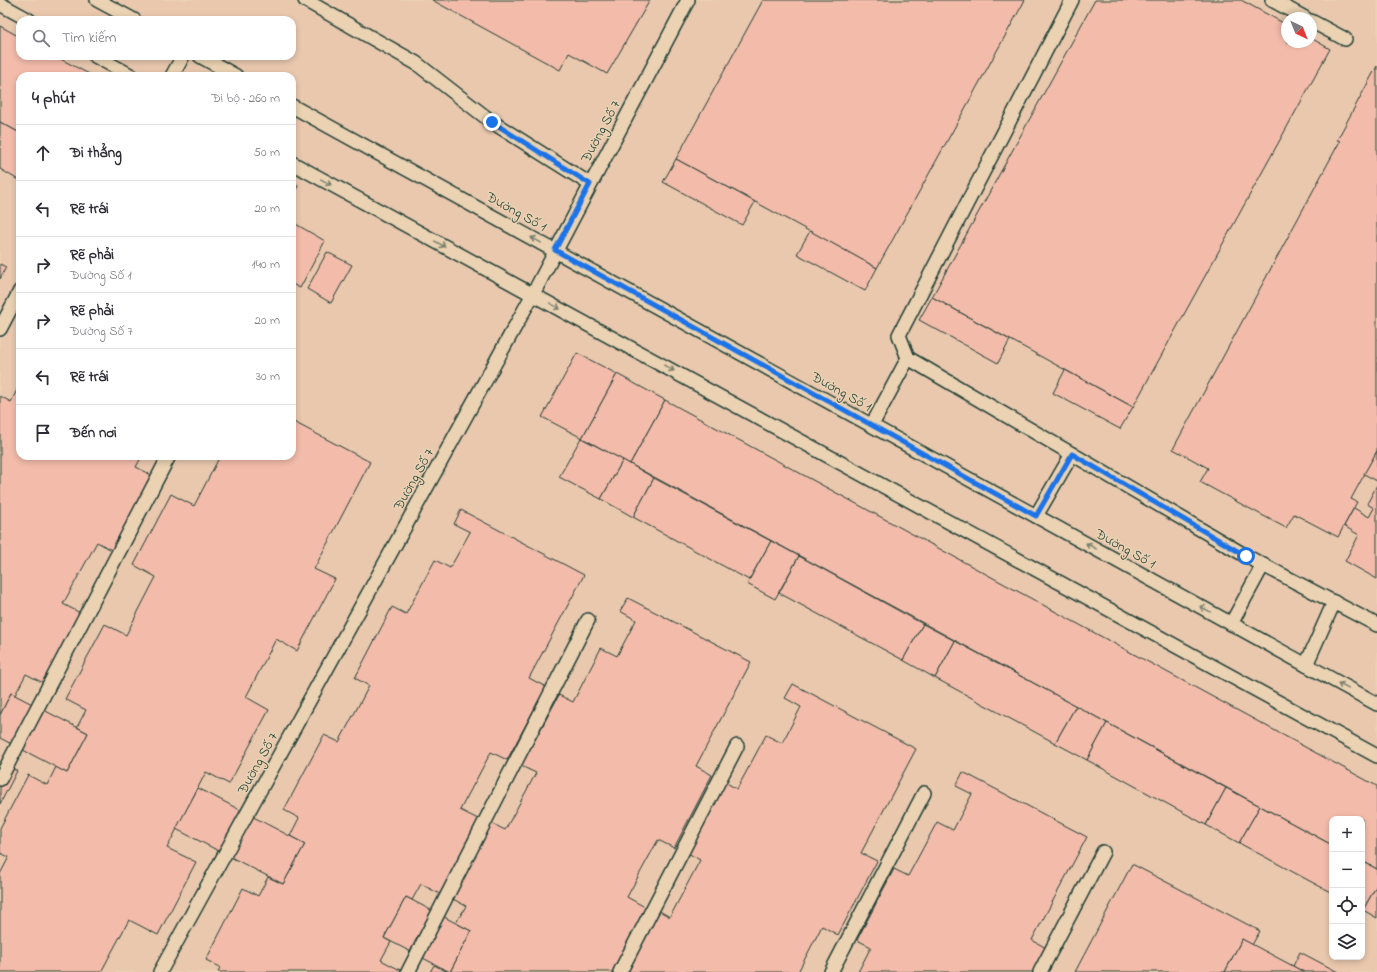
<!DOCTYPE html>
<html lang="vi">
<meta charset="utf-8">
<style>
:root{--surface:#fff;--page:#f7f7f7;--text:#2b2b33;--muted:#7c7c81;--line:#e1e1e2}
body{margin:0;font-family:"Indie Flower",sans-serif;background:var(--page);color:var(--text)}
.controls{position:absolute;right:12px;bottom:12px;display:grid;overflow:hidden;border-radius:8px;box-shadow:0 2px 6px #0003}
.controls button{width:36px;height:36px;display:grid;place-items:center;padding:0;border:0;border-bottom:1px solid var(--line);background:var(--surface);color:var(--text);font:20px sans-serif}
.compass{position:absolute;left:1281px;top:12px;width:36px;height:36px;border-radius:50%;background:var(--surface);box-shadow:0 2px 6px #0003;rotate:137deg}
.stop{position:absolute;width:12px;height:12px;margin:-9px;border:3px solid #1a73e8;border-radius:50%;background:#fff}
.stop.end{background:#1a73e8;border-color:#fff;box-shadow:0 1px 4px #0008}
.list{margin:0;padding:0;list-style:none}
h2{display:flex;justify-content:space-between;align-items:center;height:52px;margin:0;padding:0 16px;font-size:17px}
h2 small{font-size:13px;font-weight:400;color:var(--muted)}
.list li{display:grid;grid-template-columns:26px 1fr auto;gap:12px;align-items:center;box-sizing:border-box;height:56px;padding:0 16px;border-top:1px solid var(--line)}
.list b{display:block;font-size:15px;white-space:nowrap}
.list p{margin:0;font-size:13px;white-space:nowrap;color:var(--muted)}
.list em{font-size:13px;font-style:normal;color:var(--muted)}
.icon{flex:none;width:22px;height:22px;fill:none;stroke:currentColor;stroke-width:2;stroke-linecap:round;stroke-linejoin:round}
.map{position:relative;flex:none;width:1377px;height:972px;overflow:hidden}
.search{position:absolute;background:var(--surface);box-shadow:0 2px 6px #0003;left:16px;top:16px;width:280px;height:44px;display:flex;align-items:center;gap:10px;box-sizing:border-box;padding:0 14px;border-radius:12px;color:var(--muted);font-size:15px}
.panel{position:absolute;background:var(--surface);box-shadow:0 2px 6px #0003;left:16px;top:72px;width:280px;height:388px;border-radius:12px}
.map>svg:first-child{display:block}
.built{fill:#e9c8ae;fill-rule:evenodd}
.building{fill:#f3bbaa;stroke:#1f3d34}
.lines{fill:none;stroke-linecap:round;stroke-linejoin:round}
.lane-casing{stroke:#1f3d34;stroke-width:16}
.lane{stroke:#ead2b2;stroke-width:13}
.oneway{stroke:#7a806d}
.route{stroke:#1a73e8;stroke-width:5}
.labels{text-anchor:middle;stroke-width:3;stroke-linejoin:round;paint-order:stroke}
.street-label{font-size:14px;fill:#1f3d34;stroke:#ead2b2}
</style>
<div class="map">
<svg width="1377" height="972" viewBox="0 0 1377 972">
<rect width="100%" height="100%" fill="#ead2b2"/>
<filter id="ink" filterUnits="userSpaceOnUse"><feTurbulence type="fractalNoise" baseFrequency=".025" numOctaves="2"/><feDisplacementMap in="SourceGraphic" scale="8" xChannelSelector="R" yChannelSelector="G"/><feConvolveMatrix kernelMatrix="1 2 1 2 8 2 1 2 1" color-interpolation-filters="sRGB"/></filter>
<g filter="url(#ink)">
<path class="built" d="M0,0H1377V972H0ZM1287,18H1311V42H1287ZM20,20H292V56H20ZM20,76H292V456H20ZM1332,819H1362V957H1332Z"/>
<g class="building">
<path d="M432,0H650L607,74L569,53L560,70Z"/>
<path d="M763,0H1025L877,268L676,159Z"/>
<path d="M1095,0H1241L1287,25V42H1311V38L1330,49L1133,407L932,297Z"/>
<path d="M0,26L20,37V56H55L93,76H20V133L0,122Z"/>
<path d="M1377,66V451L1351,499L1357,502L1338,537L1294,514L1286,528L1200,482L1208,468L1173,449L1340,141L1337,140Z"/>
<path d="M0,122L20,133V181L0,169Z"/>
<path d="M676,159L755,202L742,225L663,182Z"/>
<path d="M292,182L298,186L292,198Z"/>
<path d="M294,223L325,241L300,288L292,284V227Z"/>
<path d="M810,231L877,268L865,291L797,254Z"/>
<path d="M327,252L352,265L331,303L307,289Z"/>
<path d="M0,264L6,267L0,279Z"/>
<path d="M932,297L1010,340L998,363L919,320Z"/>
<path d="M577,353L617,374L582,438L542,417Z"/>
<path d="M1065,370L1133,407L1120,429L1053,393Z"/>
<path d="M617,374L665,400L630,464L582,438Z"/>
<path d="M20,384V456H142L136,467L163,481L123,556L97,542L63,604L90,618L53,688L26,674L15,695L11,693L0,715V396L11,402Z"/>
<path d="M665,400L1377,786V869L1362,861V819H1332V845L630,464Z"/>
<path d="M292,421L370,462L314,569L335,579L297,651L276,639L246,697L269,710L229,784L206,772L167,848L196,862L158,935L129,920L101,972H0V874L9,857L0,853V828L28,775L47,785L56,767L67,773L88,733L77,727L86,710L65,699L105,624L126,635L156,577L134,565L171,494L194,506L220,456H292Z"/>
<path d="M581,438L623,460L601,499L559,477Z"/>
<path d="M1377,451V481L1364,474Z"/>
<path d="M623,460L654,478L633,517L601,499Z"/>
<path d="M654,478L771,541L749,580L633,517Z"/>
<path d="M1377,485V579L1345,561L1359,535L1344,526L1354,508L1369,517L1374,508L1367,504Z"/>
<path d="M461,510L584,575L529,678L546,687L507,760L491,752L460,810L488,824L449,899L421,884L412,900L406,897L384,938L391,942L381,960L404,972H218L220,967L206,960L243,888L258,896L268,877L283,884L305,844L290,836L299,818L284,810L324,735L339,742L369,686L355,678L392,607L406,614L435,560L450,568L470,532L454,524Z"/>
<path d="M771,541L799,556L775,599L747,584Z"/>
<path d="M799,556L923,624L903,660L779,593Z"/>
<path d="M628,598L751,662L696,766L712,775L674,848L658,840L627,897L652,911L619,972H450L471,931L456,923L466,906L451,898L491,823L505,830L536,773L521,766L559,695L573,702L601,648L617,656L636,620L620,611Z"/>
<path d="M923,624L955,641L935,678L903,660Z"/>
<path d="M955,641L1076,706L1055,743L935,678Z"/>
<path d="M793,684L916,749L861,853L877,861L838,935L822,926L798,972H622L656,909L670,917L700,860L686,852L723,781L737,789L766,735L782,743L801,707L785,698Z"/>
<path d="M11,693L88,733L67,773L0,738V715Z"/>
<path d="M1076,706L1107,723L1087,760L1055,743Z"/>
<path d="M1107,723L1226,788L1206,825L1087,760Z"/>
<path d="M0,762L17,771L0,804Z"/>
<path d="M963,772L1087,837L1032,940L1048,949L1036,972H858L871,947L857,940L894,869L908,876L937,822L953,830L972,794L956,786Z"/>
<path d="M198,788L305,844L283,884L176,829Z"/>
<path d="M1226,788L1260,806L1239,843L1206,825Z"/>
<path d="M1260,806L1332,845V893L1239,843Z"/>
<path d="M1362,861L1377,869V885L1363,910Z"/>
<path d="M1132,864L1260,931L1252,945L1242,939L1225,972H1075Z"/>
<path d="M1377,885V918L1363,910Z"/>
<path d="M406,897L471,931L450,972L384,938Z"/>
<path d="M1242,939L1293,966L1304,972H1225Z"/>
<path d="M1300,952L1338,972H1304L1293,966Z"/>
<path d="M434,965L448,972H430Z"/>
</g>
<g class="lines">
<defs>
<g id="lane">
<path d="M97,0L134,20"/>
<path d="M305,0L416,63L492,122L590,184"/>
<path d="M1072,0L899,335L908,358L1246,556L1377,625"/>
<path d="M1272,0L1305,18"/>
<path d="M0,4L29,20"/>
<path d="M1311,21L1345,39"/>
<path d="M95,56L132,76"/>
<path d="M200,56L236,76"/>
<path d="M172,76L183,56"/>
<path d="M292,106L1377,704"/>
<path d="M292,163L1377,756"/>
<path d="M0,329L20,291"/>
<path d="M872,425L908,358"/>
<path d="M1036,516L1072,454"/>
<path d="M1231,624L1263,565"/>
<path d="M1306,665L1334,602"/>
<path d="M0,779L169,456"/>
<path d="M160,972L533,294L688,0"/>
<path d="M408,972L588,620"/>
<path d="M620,972L737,746"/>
<path d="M831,972L924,793"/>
<path d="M1040,972L1103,852"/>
</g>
</defs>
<use href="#lane" class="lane-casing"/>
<use href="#lane" class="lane"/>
</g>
<defs><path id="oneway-shaft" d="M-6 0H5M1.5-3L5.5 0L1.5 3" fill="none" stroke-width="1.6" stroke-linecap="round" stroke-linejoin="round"/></defs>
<g class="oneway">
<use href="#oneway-shaft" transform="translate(326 182) rotate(29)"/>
<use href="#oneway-shaft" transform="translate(536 240) rotate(-151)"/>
<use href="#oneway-shaft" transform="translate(440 244) rotate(29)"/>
<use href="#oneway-shaft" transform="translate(555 306) rotate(29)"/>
<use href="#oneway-shaft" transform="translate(669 368) rotate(29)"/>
<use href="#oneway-shaft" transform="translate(1091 546) rotate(-151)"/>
<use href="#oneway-shaft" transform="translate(1205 609) rotate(-151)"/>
<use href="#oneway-shaft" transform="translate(1343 686) rotate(-151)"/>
</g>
</g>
<g class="lines" filter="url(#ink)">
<path class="route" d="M492,122L590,184L555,250L1036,516L1072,454L1246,556"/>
</g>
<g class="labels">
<g class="street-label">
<text transform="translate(600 131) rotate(-62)" y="5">Đường Số 7</text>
<text transform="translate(517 211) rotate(29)" y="5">Đường Số 1</text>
<text transform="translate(842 391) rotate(29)" y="5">Đường Số 1</text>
<text transform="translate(413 479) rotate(-61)" y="5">Đường Số 7</text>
<text transform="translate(1126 548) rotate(29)" y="5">Đường Số 1</text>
<text transform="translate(257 763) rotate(-61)" y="5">Đường Số 7</text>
</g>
</g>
</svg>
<div class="controls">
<button>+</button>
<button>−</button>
<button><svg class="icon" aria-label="locate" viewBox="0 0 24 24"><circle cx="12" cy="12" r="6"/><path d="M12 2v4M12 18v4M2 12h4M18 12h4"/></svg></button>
<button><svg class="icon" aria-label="layers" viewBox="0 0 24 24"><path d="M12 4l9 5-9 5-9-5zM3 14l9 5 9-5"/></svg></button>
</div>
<svg class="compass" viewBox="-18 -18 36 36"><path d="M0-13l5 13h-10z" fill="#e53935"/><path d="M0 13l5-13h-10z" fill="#7c7c81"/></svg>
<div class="stop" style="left:1246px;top:556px"></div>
<div class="stop end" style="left:492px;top:122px"></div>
<div class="search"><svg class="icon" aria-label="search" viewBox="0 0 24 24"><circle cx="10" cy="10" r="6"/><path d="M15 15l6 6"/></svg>Tìm kiếm</div>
<section class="panel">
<h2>4 phút<small>Đi bộ · 260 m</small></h2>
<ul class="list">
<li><svg class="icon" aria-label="ahead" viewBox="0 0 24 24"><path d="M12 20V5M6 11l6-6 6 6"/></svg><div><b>Đi thẳng</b></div><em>50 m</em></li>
<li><svg class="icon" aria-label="left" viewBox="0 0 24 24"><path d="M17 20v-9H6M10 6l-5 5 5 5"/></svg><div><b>Rẽ trái</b></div><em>20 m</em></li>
<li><svg class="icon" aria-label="right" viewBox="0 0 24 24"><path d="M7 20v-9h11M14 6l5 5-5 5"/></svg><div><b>Rẽ phải</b><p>Đường Số 1</p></div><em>140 m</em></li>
<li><svg class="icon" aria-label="right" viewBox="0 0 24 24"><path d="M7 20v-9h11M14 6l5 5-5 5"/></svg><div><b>Rẽ phải</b><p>Đường Số 7</p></div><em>20 m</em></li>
<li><svg class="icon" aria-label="left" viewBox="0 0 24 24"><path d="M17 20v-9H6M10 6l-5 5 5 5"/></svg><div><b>Rẽ trái</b></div><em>30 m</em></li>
<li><svg class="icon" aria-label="arrive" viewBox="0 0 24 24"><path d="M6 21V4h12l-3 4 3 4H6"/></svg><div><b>Đến nơi</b></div></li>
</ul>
</section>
</div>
